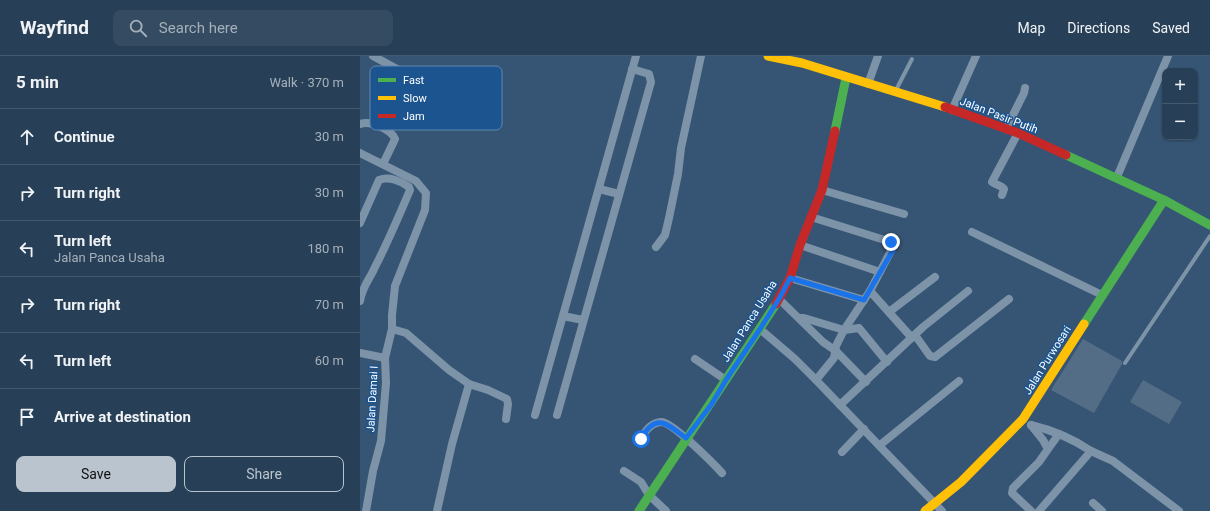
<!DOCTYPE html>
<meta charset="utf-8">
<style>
:root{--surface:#284057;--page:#344b61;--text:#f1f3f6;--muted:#a5afba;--line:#44596d;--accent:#b9c4ce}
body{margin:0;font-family:Roboto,sans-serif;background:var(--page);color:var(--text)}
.controls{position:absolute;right:12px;top:12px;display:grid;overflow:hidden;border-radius:8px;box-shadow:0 1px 3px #0004}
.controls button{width:36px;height:36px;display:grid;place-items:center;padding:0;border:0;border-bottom:1px solid var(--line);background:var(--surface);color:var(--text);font:20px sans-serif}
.stop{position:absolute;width:12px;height:12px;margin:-9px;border:3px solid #1a73e8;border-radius:50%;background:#fff}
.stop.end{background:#1a73e8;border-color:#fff;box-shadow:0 1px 4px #0008}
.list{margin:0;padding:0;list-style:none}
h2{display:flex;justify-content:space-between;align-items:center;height:52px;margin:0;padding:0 16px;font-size:17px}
h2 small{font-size:13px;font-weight:400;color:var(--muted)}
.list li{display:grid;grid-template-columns:26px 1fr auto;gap:12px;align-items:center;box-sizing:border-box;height:56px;padding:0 16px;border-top:1px solid var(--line)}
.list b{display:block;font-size:15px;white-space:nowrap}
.list p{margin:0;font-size:13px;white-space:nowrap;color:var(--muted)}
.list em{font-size:13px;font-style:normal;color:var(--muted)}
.actions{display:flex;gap:8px;padding:12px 16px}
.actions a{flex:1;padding:9px 0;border:1px solid var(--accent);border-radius:8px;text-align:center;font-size:14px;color:var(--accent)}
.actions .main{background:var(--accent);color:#111}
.icon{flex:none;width:22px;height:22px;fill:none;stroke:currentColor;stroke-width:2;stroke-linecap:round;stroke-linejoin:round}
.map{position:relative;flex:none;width:850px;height:455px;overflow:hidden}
header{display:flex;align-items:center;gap:24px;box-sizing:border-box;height:56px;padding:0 20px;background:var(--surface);border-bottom:1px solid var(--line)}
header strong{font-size:19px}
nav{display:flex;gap:22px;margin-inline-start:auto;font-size:14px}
.search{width:280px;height:36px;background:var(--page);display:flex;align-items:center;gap:10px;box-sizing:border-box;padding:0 14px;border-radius:8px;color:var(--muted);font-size:15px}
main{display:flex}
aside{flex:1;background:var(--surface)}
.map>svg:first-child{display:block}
.building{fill:#546d86}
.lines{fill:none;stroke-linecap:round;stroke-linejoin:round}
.lane{stroke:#7d93a8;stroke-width:4}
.street{stroke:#7d93a8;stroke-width:8}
.fast{stroke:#4caf50;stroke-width:9}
.slow{stroke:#ffc107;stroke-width:9}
.jam{stroke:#c62828;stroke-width:9}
.route{stroke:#1a73e8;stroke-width:5}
.labels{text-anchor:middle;stroke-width:3;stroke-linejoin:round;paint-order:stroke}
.street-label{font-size:11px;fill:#fff;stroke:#1b548f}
.key{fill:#1b548f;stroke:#5f87b1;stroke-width:1}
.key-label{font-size:11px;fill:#fff}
</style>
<header>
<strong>Wayfind</strong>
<div class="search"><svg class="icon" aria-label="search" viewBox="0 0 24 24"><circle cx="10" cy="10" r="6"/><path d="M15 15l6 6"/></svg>Search here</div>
<nav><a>Map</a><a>Directions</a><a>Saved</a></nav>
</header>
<main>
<aside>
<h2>5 min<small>Walk · 370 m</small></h2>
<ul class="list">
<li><svg class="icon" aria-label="ahead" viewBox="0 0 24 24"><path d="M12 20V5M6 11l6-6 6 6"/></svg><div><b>Continue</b></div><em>30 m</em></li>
<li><svg class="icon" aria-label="right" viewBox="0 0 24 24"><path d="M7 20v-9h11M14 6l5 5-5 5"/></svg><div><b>Turn right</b></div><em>30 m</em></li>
<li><svg class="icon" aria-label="left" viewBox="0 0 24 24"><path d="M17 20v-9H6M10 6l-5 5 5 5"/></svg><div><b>Turn left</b><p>Jalan Panca Usaha</p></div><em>180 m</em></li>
<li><svg class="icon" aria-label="right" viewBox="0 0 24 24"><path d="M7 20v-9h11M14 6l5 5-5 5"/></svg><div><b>Turn right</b></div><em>70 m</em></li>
<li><svg class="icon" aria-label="left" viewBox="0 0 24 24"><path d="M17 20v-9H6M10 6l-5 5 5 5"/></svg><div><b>Turn left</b></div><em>60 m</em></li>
<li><svg class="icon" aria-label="arrive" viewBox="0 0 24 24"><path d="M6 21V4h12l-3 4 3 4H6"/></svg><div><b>Arrive at destination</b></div></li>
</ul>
<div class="actions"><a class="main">Save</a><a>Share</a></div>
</aside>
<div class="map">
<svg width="850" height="455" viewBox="0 0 850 455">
<rect width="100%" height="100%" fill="#365574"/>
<g class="building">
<path d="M723,283L762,305V308L734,357L691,334Z"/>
<path d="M783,324L822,346L809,368L770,346Z"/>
</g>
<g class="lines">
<g class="lane">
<path d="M536,34L552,3"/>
<path d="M765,307L850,180"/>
</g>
<g class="street">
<path d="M13,0L37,13C45,24 30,39 26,51"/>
<path d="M508,28L518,0"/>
<path d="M592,54L616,0"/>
<path d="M0,68C10,64 31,73 35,83L23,108"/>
<path d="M646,73L664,37L665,32"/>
<path d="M0,97L56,125L66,137L65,154L35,230L32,259V273L25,302L0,297"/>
<path d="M757,121L808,0"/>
<path d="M239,133L259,138"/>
<path d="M462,134L544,158"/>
<path d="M642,139L644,133C641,129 636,129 632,126L633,124L658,77"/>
<path d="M451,161L531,186L534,189L510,235L484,274L476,290L474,302L456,324"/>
<path d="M0,167L19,124C29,120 41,125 49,131L50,134C39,160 28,186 15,211C10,223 2,231 0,245"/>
<path d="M612,176L742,239"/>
<path d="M440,189L520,216"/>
<path d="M296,191L305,179L309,162L318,118L321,92L341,0"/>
<path d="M430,222L504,244"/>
<path d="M510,235L552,282"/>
<path d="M419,243L463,286L476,295L506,326"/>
<path d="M529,256L575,221"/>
<path d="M203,260L223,264"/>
<path d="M440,262H444L484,274L499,272L527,306"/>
<path d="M32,273L46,277L89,314L109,328L92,388L77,455"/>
<path d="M400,273L435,303L456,324L582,455"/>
<path d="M555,279L570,300L575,301L649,243"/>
<path d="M335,303L366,324"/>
<path d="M109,328L128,334L147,343L148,348L146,363"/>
<path d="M480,349L563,271L608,235"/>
<path d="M175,359L276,0"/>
<path d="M197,359L291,26L289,18L272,13"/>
<path d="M671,369C692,374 713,383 731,395L679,455"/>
<path d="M281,383C285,375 291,366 302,366C314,368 353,407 362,417"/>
<path d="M520,389L599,325"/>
<path d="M688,393L699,378"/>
<path d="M731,395L753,405L819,455"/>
<path d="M482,396L504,373"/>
<path d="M264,415L281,426L289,439L306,455"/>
<path d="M733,447L742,455"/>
<path d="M6,455L13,415L21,385L26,327L25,302"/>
<path d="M671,455L652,437L653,432L679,406L688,393L683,384L671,369"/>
</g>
<g class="fast">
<path d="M475,75L486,22"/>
<path d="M706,99L804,144L850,169"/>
<path d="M724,268L804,144"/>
<path d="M279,455L416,248"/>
</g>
<g class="slow">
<path d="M408,0L442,7L585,51"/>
<path d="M565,455L601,426L663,363L724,268"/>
</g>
<g class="jam">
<path d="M585,51L658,77L706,99"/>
<path d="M416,248L430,222L440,189L462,134L475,75"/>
</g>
</g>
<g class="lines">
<path class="route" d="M281,383C296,355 308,369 326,382L351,349L366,324L400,273L419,243L430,222L504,244L533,194L534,189L531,186"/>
</g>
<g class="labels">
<g class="street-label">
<text transform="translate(639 59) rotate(21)" y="4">Jalan Pasir Putih</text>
<text transform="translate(389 265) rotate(-58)" y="4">Jalan Panca Usaha</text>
<text transform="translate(687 304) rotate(-58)" y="4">Jalan Purwosari</text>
<text transform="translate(12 343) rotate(-87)" y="4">Jalan Damai I</text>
</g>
</g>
<rect x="10" y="10" width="132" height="64" rx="6" class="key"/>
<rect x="18" y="22" width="18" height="4" fill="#4caf50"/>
<rect x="18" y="40" width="18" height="4" fill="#ffc107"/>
<rect x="18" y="58" width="18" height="4" fill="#c62828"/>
<g class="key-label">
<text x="43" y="28">Fast</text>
<text x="43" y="46">Slow</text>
<text x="43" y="64">Jam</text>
</g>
</svg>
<div class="controls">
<button>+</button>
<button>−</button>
</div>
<div class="stop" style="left:281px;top:383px"></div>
<div class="stop end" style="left:531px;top:186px"></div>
</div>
</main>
